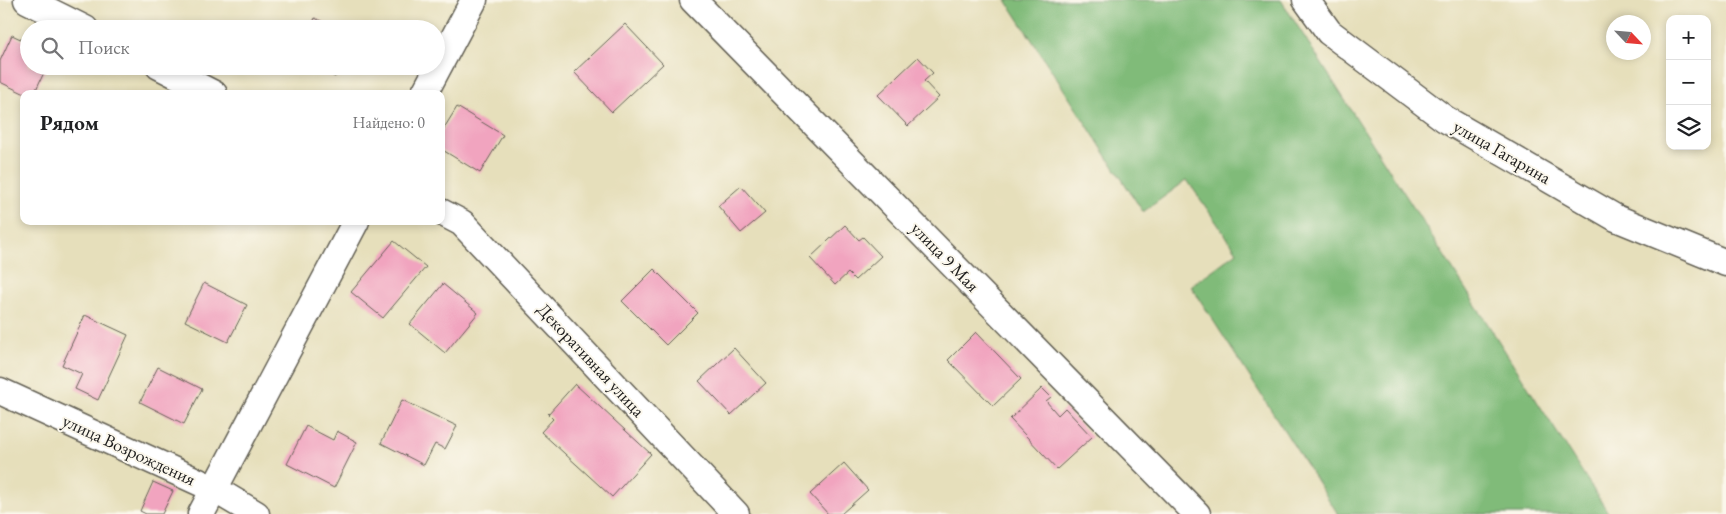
<!DOCTYPE html>
<html lang="ru">
<meta charset="utf-8">
<style>
:root{--surface:#fff;--page:#f6f6f6;--text:#202124;--muted:#757577;--line:#e0e0e0}
body{margin:0;font-family:"EB Garamond",serif;background:var(--page);color:var(--text)}
.controls{position:absolute;right:15px;top:15px;display:grid;overflow:hidden;border-radius:10px;box-shadow:0 2px 8px #0003}
.controls button{width:45px;height:45px;display:grid;place-items:center;padding:0;border:0;border-bottom:1px solid var(--line);background:var(--surface);color:var(--text);font:25px sans-serif}
.compass{position:absolute;left:1606px;top:15px;width:45px;height:45px;border-radius:50%;background:var(--surface);box-shadow:0 2px 8px #0003;rotate:116deg}
.list{margin:0;padding:0;list-style:none}
h2{display:flex;justify-content:space-between;align-items:center;height:65px;margin:0;padding:0 20px;font-size:21px}
h2 small{font-size:16px;font-weight:400;color:var(--muted)}
.icon{flex:none;width:28px;height:28px;fill:none;stroke:currentColor;stroke-width:2;stroke-linecap:round;stroke-linejoin:round}
.map{position:relative;flex:none;width:1726px;height:514px;overflow:hidden}
.search{position:absolute;background:var(--surface);box-shadow:0 2px 8px #0003;left:20px;top:20px;width:425px;height:55px;display:flex;align-items:center;gap:12px;box-sizing:border-box;padding:0 18px;border-radius:28px;color:var(--muted);font-size:19px}
.panel{position:absolute;background:var(--surface);box-shadow:0 2px 8px #0003;left:20px;top:90px;width:425px;height:135px;border-radius:10px}
.map>svg:first-child{display:block}
.forest{fill:#80bb79;stroke:#4e6c4a}
.building{fill:#f1a4bf}
.lines{fill:none;stroke-linecap:round;stroke-linejoin:round}
.minor-casing{stroke:#636054;stroke-width:29}
.minor{stroke:#fff;stroke-width:26}
.labels{text-anchor:middle;stroke-width:4;stroke-linejoin:round;paint-order:stroke}
.street-label{font-size:18px;fill:#1c1c1c;stroke:#fbf7ec}
</style>
<div class="map">
<svg width="1726" height="514" viewBox="0 0 1726 514">
<rect width="100%" height="100%" fill="#fbf7ec"/>
<filter id="ink" filterUnits="userSpaceOnUse"><feTurbulence type="fractalNoise" baseFrequency=".02" numOctaves="2"/><feDisplacementMap in="SourceGraphic" scale="10" xChannelSelector="R" yChannelSelector="G"/><feConvolveMatrix kernelMatrix="1 2 1 2 8 2 1 2 1" color-interpolation-filters="sRGB"/></filter>
<filter id="wash" filterUnits="userSpaceOnUse"><feTurbulence type="fractalNoise" baseFrequency=".0096" numOctaves="4" result="noise"/><feDisplacementMap in="SourceGraphic" scale="20" xChannelSelector="R" yChannelSelector="G"/><feGaussianBlur stdDeviation="1.12" result="paint"/><feColorMatrix in="noise" values="0 0 0 0 0 0 0 0 0 0 0 0 0 0 0 0 0 1.4 0 .05"/><feComposite in="paint" operator="in"/></filter>
<g filter="url(#wash)">
<rect width="100%" height="100%" fill="#e6dfbb"/>
<path class="forest" d="M1006,0H1281L1609,514H1338L1191,286L1237,252L1187,180L1143,212Z"/>
<g id="blocks">
<g class="building">
<path d="M315,18L337,29H310Z"/>
<path d="M625,24L663,64L612,112L574,72Z"/>
<path d="M12,35L29,43V66H47L34,94H25L0,82V61Z"/>
<path d="M918,57L933,73L924,81L939,97L908,126L878,95Z"/>
<path d="M314,66H341L335,77Z"/>
<path d="M457,107L503,135L480,173L441,149V133Z"/>
<path d="M741,186L765,213L741,233L718,206Z"/>
<path d="M845,225L859,240L863,237L881,256L855,280L848,273L835,285L810,258Z"/>
<path d="M394,241L426,267L383,318L351,292Z"/>
<path d="M654,269L698,313L666,345L622,301Z"/>
<path d="M204,283L247,305L228,342L185,321Z"/>
<path d="M443,284L478,313L445,353L410,324Z"/>
<path d="M85,315L128,335L98,400L75,389L82,374L62,365Z"/>
<path d="M976,332L1021,379L993,406L948,360Z"/>
<path d="M734,348L766,383L731,415L699,381Z"/>
<path d="M158,367L202,389L184,424L140,402Z"/>
<path d="M575,384L651,454L612,497L541,432L553,419L548,414Z"/>
<path d="M1042,388L1051,397L1046,401L1058,415L1065,408L1092,437L1057,469L1010,419Z"/>
<path d="M402,400L457,426L445,449L435,444L424,465L381,443Z"/>
<path d="M306,426L333,440L337,431L357,442L334,488L287,464Z"/>
<path d="M844,463L868,490L841,514H828L810,494Z"/>
<path d="M153,482L173,491L162,514H146L140,511Z"/>
</g>
</g>
</g>
<g filter="url(#ink)">
<use href="#blocks" fill-opacity="0" stroke="#636054" stroke-width="1"/>
<g class="lines">
<defs>
<g id="minor">
<path d="M27,0L85,29"/>
<path d="M693,0L1197,514"/>
<path d="M1306,0L1329,32L1445,119L1616,218L1726,263"/>
<path d="M159,66L214,94"/>
<path d="M424,94L474,0"/>
<path d="M441,212L462,223L736,514"/>
<path d="M0,391L214,489L256,514"/>
<path d="M201,514L356,221"/>
</g>
</defs>
<use href="#minor" class="minor-casing"/>
<use href="#minor" class="minor"/>
</g>
</g>
<g class="labels">
<g class="street-label">
<text transform="translate(1502 152) rotate(30)" y="6">улица Гагарина</text>
<text transform="translate(945 257) rotate(46)" y="6">улица 9 Мая</text>
<text transform="translate(591 360) rotate(47)" y="6">Декоративная улица</text>
<text transform="translate(129 450) rotate(25)" y="6">улица Возрождения</text>
</g>
</g>
</svg>
<div class="controls">
<button>+</button>
<button>−</button>
<button><svg class="icon" aria-label="layers" viewBox="0 0 24 24"><path d="M12 4l9 5-9 5-9-5zM3 14l9 5 9-5"/></svg></button>
</div>
<svg class="compass" viewBox="-18 -18 36 36"><path d="M0-13l5 13h-10z" fill="#e53935"/><path d="M0 13l5-13h-10z" fill="#757577"/></svg>
<div class="search"><svg class="icon" aria-label="search" viewBox="0 0 24 24"><circle cx="10" cy="10" r="6"/><path d="M15 15l6 6"/></svg>Поиск</div>
<section class="panel">
<h2>Рядом<small>Найдено: 0</small></h2>
<ul class="list">
</ul>
</section>
</div>
